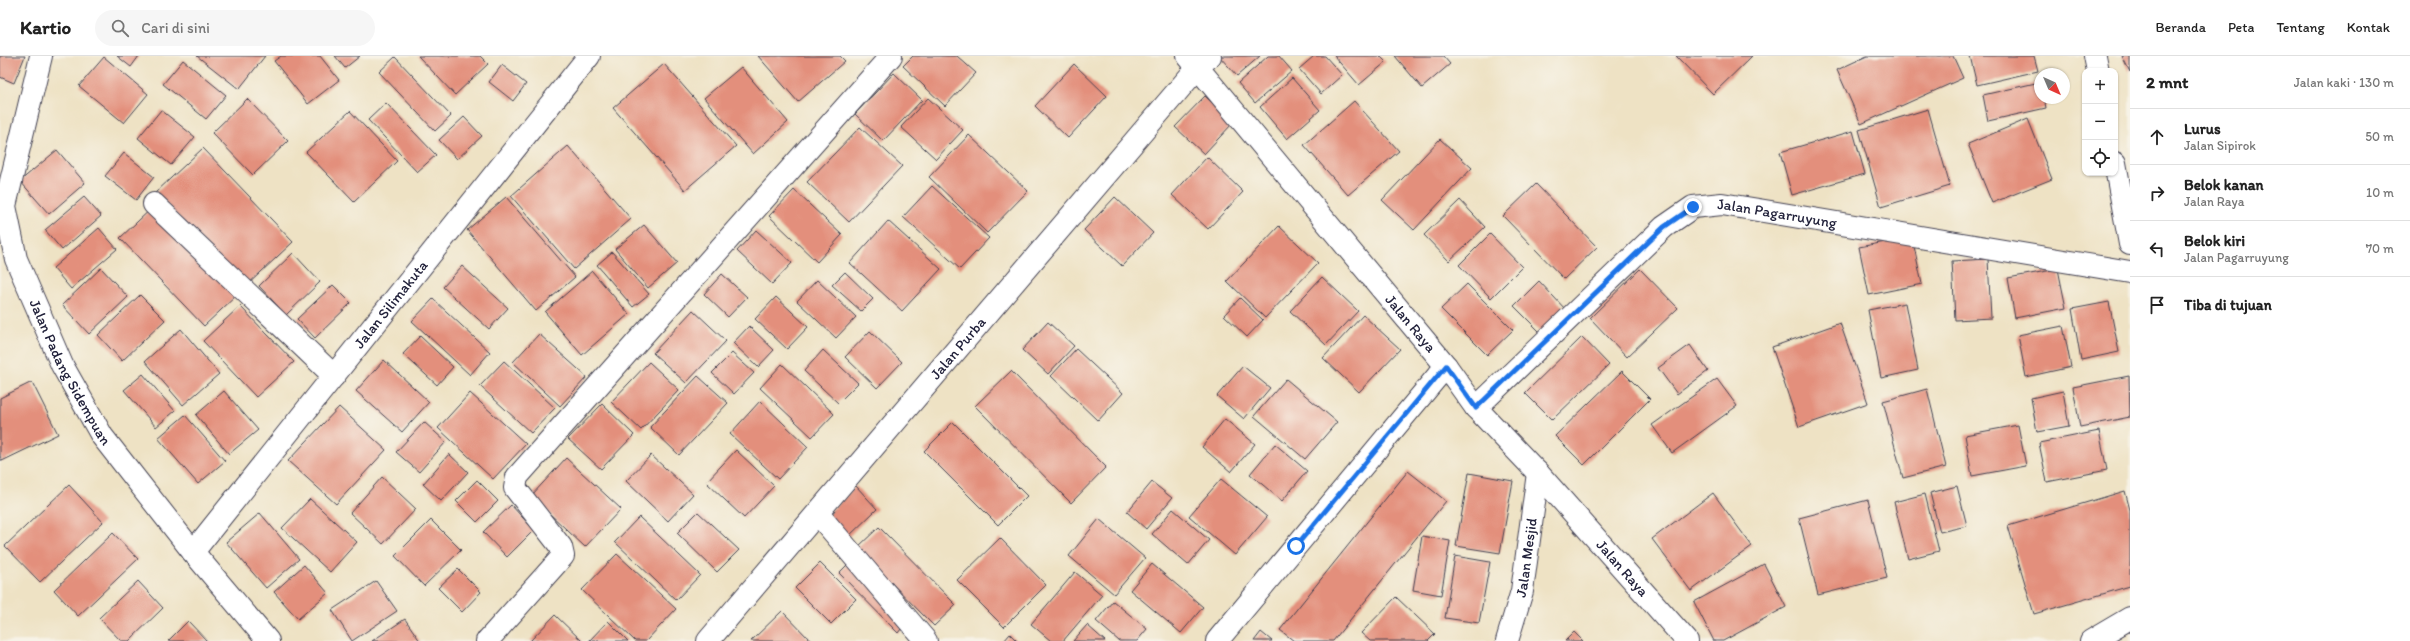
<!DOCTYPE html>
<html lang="id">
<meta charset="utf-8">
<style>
:root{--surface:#fff;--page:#f6f6f6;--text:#222;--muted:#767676;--line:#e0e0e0}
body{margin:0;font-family:Itim,sans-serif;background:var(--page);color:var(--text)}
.controls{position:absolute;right:12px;top:12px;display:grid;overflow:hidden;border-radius:8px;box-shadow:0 1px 3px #0004}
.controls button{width:36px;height:36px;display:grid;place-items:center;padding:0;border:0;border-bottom:1px solid var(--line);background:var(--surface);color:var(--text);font:20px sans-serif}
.compass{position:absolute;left:2034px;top:12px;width:36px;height:36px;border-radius:50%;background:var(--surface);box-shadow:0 1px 3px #0004;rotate:136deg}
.stop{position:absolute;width:12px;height:12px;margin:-9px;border:3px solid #1a73e8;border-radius:50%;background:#fff}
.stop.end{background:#1a73e8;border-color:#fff;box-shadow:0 1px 4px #0008}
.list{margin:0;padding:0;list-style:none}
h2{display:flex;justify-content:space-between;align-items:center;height:52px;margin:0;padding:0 16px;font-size:17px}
h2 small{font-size:13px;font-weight:400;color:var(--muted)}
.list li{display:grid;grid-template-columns:26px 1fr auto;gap:12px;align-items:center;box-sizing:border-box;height:56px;padding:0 16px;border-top:1px solid var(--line)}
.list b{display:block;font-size:15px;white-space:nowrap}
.list p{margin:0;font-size:13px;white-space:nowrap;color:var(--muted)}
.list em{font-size:13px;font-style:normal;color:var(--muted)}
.icon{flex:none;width:22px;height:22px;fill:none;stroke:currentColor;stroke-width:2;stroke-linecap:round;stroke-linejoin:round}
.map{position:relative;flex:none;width:2130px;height:585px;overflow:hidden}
header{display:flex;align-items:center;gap:24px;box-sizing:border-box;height:56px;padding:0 20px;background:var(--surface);border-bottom:1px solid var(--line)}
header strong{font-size:19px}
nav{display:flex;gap:22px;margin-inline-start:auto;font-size:14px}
.search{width:280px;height:36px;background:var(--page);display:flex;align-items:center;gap:10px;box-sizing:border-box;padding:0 14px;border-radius:22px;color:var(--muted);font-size:15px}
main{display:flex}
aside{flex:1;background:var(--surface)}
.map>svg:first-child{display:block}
.building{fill:#e38f7b}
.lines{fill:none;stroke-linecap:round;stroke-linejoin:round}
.minor-casing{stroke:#413f50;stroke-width:24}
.tertiary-casing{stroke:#413f50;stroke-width:24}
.minor{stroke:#fff;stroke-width:22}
.tertiary{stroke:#fff;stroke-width:22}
.route{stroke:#1a73e8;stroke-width:5}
.labels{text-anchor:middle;stroke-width:3.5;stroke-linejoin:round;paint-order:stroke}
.street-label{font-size:15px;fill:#22223b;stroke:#f7f3e8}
</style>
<header>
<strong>Kartio</strong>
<div class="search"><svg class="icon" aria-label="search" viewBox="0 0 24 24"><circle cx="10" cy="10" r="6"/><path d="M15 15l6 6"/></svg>Cari di sini</div>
<nav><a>Beranda</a><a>Peta</a><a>Tentang</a><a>Kontak</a></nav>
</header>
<main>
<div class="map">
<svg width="2130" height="585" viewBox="0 0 2130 585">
<rect width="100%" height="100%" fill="#f7f3e8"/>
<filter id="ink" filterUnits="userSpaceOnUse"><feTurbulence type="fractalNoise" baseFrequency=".025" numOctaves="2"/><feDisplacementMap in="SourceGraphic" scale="8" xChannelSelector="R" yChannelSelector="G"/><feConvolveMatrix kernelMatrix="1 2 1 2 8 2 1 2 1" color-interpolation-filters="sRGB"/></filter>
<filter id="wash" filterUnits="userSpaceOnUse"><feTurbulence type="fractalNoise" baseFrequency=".012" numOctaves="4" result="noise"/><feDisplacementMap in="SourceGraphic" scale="16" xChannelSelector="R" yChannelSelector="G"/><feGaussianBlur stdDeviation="0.9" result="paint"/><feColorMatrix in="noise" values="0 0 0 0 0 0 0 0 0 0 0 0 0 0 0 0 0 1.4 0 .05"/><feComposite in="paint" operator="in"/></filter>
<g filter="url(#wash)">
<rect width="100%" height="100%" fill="#eee2c4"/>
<g id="blocks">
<g class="building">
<path d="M0,0H25L14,27L0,21Z"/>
<path d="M117,0H139L131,11Z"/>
<path d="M197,0H265L239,33Z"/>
<path d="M281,0H320L339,24L308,48L274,5Z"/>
<path d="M335,0H360L345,12Z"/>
<path d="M418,0H480L488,8L455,39Z"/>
<path d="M758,0H840L845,5L798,46Z"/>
<path d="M913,0H957L976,17L945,50L903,10Z"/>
<path d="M1219,0H1260L1237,20Z"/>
<path d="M1268,0H1279L1292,15L1255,47L1238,27Z"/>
<path d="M1314,0H1325L1342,19L1321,38L1299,13Z"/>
<path d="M1334,0H1380L1386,6L1359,29Z"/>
<path d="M1395,0H1443L1450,8L1422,32Z"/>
<path d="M1676,0H1752L1713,38Z"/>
<path d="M1867,0H1953L1963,22L1861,68L1837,14Z"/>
<path d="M1970,0H2034L2038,15L1977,29Z"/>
<path d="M2122,0H2130V16Z"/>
<path d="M104,1L148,38L124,67L79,30Z"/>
<path d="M395,1L451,60L435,75L379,16Z"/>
<path d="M183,4L226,39L206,63L163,28Z"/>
<path d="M664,8L736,90L685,134L613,52Z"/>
<path d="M1074,8L1107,40L1068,82L1035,50Z"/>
<path d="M502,9L526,28L513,45L489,26Z"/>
<path d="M741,11L788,66L753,98L704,42Z"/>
<path d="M894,17L922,44L883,85L855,58Z"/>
<path d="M1292,22L1320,54L1287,83L1260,51Z"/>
<path d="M2040,26V42H2044L2046,52L1988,65L1983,39Z"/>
<path d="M1205,40L1233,67L1204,98L1175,71Z"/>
<path d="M928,42L963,74L936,103L901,71Z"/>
<path d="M247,43L288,85L253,119L212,77Z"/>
<path d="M1354,45L1399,95L1348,139L1304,89Z"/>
<path d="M386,47L436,99L417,116L368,64Z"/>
<path d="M1928,53L1950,130L1881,151L1859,74Z"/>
<path d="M161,54L195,81L171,109L138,82Z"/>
<path d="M350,55L397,105L354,146L306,96Z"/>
<path d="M464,61L482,80L457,103L439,84Z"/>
<path d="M2028,63L2052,123L1992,147L1968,88Z"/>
<path d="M860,71L902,110L849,166L807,126Z"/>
<path d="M1853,75L1865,118L1792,139L1780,96Z"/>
<path d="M969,79L1028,135L987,177L929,121Z"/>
<path d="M1440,83L1472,112L1414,174L1382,144Z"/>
<path d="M568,90L631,163L574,213L511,140Z"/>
<path d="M203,92L293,186L245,231L155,137Z"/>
<path d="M57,94L85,127L49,158L20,125Z"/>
<path d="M124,97L154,121L136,144L105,120Z"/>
<path d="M1207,101L1243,136L1208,173L1172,139Z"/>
<path d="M1536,128L1597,191L1564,223L1503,160Z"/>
<path d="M932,130L989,182L960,213L903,161Z"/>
<path d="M794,134L842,179L817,206L769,160Z"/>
<path d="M84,141L101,160L62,194L45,174Z"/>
<path d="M506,141L575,221L536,255L467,174Z"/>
<path d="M1115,141L1153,177L1122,210L1084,174Z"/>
<path d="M1460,144L1485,171L1449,205L1424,179Z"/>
<path d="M154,150L238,238L204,270L120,182Z"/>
<path d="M888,165L941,213L902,255L850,207Z"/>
<path d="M644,169L677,207L648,232L615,193Z"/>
<path d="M1279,170L1318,207L1265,262L1227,225Z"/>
<path d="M99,172L117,193L71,233L53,212Z"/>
<path d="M756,174L792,207L772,228L737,195Z"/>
<path d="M1490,178L1522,211L1491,242L1459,209Z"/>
<path d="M1912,181L1922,228L1869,239L1859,191Z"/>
<path d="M612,196L649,238L633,251L597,209Z"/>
<path d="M293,197L320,226L286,259L259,230Z"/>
<path d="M1988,203L1991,262L1955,264L1952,205Z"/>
<path d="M462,210L508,252L489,273L443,231Z"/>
<path d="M101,212L128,241L89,278L62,249Z"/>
<path d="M1640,213L1678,252L1627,301L1590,262Z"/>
<path d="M2058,213L2066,252L2015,262L2008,222Z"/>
<path d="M592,215L629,258L582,299L545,256Z"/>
<path d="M845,216L873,243L861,255L832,229Z"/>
<path d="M722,218L747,241L728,261L704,238Z"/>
<path d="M1322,221L1358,255L1326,289L1290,255Z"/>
<path d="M817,224L856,261L836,282L797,245Z"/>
<path d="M1539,225L1566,254L1542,278L1514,250Z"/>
<path d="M1467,228L1513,274L1487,299L1441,253Z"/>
<path d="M333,229L351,247L315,282L297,263Z"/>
<path d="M140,239L165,264L122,305L98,279Z"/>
<path d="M776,241L808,271L787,293L755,263Z"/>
<path d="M1240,242L1263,264L1247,281L1224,259Z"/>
<path d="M433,243L490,296L470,319L412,265Z"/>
<path d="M2109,246L2119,296L2081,304L2072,253Z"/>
<path d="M1905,247L1918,314L1881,322L1868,254Z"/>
<path d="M240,250L294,306L256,341L203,285Z"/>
<path d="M693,254L726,285L686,327L653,297Z"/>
<path d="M1363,259L1400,293L1359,336L1323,302Z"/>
<path d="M1048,266L1074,290L1048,318L1022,294Z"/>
<path d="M1840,267L1868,347L1799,371L1772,291Z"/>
<path d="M749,270L774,294L758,311L733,287Z"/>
<path d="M2063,270L2071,311L2026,321L2018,279Z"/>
<path d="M181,273L219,318L183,349L145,305Z"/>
<path d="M870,275L902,306L877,332L845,301Z"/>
<path d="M539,278L587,321L560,350L513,306Z"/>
<path d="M420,280L453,311L437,329L403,298Z"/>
<path d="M1582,281L1609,309L1552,364L1525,337Z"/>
<path d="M1690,289L1708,315L1677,338L1658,312Z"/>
<path d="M1076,293L1123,337L1098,365L1051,320Z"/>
<path d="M823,294L858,327L838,347L804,315Z"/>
<path d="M732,297L754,317L734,338L712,317Z"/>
<path d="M384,304L429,346L402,376L356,335Z"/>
<path d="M504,305L555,352L531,377L480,330Z"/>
<path d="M649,306L679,334L641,374L611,346Z"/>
<path d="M782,308L834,358L812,381L760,332Z"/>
<path d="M1243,310L1270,332L1244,363L1217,340Z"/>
<path d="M1011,315L1106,411L1071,447L975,350Z"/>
<path d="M1622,315L1650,343L1584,409L1555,380Z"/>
<path d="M143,318L175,355L156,371L124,334Z"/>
<path d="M698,320L728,347L679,399L650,371Z"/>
<path d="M2129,320L2130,361L2080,371L2073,331Z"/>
<path d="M1286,323L1337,366L1305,403L1254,360Z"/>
<path d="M1717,323L1737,350L1672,397L1652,369Z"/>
<path d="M32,326L58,378L2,405L0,400V342Z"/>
<path d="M1927,333L1946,411L1903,422L1883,345Z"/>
<path d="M224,335L258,374L229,398L196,359Z"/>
<path d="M2063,335L2069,370L2037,376L2031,342Z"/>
<path d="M470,337L526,388L493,423L438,372Z"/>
<path d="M760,345L808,391L778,423L730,378Z"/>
<path d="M602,348L634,379L601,413L568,383Z"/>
<path d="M339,351L386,394L336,448L288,405Z"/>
<path d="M185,359L225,405L198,428L158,382Z"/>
<path d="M1225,363L1255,388L1231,416L1202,391Z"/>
<path d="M424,366L446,386L419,416L396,396Z"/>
<path d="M953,366L1027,440L998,469L924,395Z"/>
<path d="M2018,369L2026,410L1972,420L1965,379Z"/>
<path d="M2099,375L2107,414L2047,426L2039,387Z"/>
<path d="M1275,388L1307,415L1282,445L1250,418Z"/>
<path d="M736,394L774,430L744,462L706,426Z"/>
<path d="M449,398L468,416L441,445L423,428Z"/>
<path d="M651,399L693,438L668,465L626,425Z"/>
<path d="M566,402L621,453L585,491L531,440Z"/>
<path d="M1408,415L1446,445L1333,585H1294L1280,574Z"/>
<path d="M1469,417L1513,425L1500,497L1456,490Z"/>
<path d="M382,421L416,453L383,488L350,457Z"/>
<path d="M1221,423L1267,461L1235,499L1189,460Z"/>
<path d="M477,424L498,445L477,466L456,445Z"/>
<path d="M1152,426L1172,442L1146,473L1127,456Z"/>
<path d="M69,429L103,466L40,526L5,490Z"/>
<path d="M856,430L877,453L846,483L825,461Z"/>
<path d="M1957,430L1967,470L1940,476L1930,437Z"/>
<path d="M2125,435L2130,454V530L2034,558L2008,470Z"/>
<path d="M1713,437L1752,490L1691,535L1652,483Z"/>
<path d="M1925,438L1939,495L1908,503L1894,446Z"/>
<path d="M310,443L357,486L330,516L282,472Z"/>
<path d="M1868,444L1887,522L1818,539L1799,462Z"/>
<path d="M511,449L534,474L507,501L483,476Z"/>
<path d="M1173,453L1209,484L1188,509L1152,478Z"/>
<path d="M698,456L739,494L717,516L677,477Z"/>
<path d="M260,457L299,503L266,532L226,486Z"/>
<path d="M639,461L700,519L676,544L615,486Z"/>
<path d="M1099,463L1145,502L1114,538L1069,500Z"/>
<path d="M431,464L461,494L424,530L395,500Z"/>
<path d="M879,471L956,549L934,570L857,492Z"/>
<path d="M113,477L138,503L78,560L54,534Z"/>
<path d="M1422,480L1450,485L1441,539L1413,534Z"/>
<path d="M1000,482L1046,529L1004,571L957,524Z"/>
<path d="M617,498L676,553L646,585H635L582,534Z"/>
<path d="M1455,500L1490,506L1479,567L1445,562Z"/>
<path d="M850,506L904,569L898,577L839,517Z"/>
<path d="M820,507L856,543L831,568L795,532Z"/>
<path d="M1152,508L1203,551L1181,577L1130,534Z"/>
<path d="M1764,508L1786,551L1723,585H1714L1694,546Z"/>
<path d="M304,509L328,537L298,563L274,536Z"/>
<path d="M458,513L481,536L462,556L438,532Z"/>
<path d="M1075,516L1102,539L1063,585H1051L1031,568Z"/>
<path d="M138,525L163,552L129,585H121L99,562Z"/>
<path d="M376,525L397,555L352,585L332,554Z"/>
<path d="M1396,541L1435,578L1428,585H1370L1361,577Z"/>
<path d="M1113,545L1147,573L1137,585H1119L1096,565Z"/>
<path d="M782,555L811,585H751Z"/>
<path d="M555,559L582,585H530Z"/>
<path d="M405,563L420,585H372Z"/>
<path d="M188,565L207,585H168Z"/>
<path d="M608,565L628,585H589Z"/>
<path d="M1087,569L1105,585H1073Z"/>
<path d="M1261,576L1272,585H1254Z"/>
<path d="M1574,576L1583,585H1565Z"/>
<path d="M1010,578L1017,585H1004Z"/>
</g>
</g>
</g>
<g filter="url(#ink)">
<use href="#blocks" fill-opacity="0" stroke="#413f50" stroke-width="1"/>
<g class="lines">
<defs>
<g id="minor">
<path id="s1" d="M41,0L5,150L16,203L62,309L102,380L193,496L268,585"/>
<path id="s2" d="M1188,0L1446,310L1476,352L1538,417L1687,585"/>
<path d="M2095,0L2098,15"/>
<path d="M2115,107L2130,188"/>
<path d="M154,148L334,320"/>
<path id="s3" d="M1476,352L1664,171L1693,151L1722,148L2130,216"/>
<path d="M818,458L926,585"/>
<path id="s4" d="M193,496L589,0"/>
<path d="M487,585L563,500L561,491L515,432L517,421L891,0"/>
<path id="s5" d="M708,585L1198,11L1210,0"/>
<path d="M1217,585L1446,310"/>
<path id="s6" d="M1507,585L1522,535L1538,417"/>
</g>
<path id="tertiary" d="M2091,585L2130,562"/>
</defs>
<use href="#minor" class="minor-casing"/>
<use href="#tertiary" class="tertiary-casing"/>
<use href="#minor" class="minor"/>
<use href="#tertiary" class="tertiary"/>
</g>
</g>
<g class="lines" filter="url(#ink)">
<path class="route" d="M1296,490L1446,310L1476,352L1664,171L1693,151"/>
</g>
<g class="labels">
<g class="street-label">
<text dy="5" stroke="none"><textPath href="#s3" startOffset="381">Jalan Pagarruyung</textPath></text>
<text dy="5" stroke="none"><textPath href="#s4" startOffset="317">Jalan Silimakuta</textPath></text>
<text dy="5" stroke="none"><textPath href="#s2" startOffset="348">Jalan Raya</textPath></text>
<text dy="5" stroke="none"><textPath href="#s5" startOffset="385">Jalan Purba</textPath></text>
<text dy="5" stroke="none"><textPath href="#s1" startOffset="334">Jalan Padang Sidempuan</textPath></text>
<text dy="5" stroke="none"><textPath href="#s6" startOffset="86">Jalan Mesjid</textPath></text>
<text dy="5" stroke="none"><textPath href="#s2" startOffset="672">Jalan Raya</textPath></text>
</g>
</g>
</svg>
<div class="controls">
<button>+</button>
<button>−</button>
<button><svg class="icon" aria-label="locate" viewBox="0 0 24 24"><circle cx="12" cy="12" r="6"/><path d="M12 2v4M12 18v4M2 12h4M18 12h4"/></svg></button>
</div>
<svg class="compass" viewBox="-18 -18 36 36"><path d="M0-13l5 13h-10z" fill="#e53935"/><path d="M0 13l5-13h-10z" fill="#767676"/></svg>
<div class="stop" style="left:1296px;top:490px"></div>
<div class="stop end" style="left:1693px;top:151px"></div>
</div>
<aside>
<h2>2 mnt<small>Jalan kaki · 130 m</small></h2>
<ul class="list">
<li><svg class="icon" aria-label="ahead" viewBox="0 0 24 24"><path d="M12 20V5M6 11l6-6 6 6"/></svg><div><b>Lurus</b><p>Jalan Sipirok</p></div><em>50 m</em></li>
<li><svg class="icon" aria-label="right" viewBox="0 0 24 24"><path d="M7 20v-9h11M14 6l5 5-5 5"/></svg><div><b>Belok kanan</b><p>Jalan Raya</p></div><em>10 m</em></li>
<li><svg class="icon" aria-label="left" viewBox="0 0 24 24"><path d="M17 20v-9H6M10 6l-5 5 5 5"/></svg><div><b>Belok kiri</b><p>Jalan Pagarruyung</p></div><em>70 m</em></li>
<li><svg class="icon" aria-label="arrive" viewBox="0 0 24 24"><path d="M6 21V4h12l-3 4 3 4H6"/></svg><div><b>Tiba di tujuan</b></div></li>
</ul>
</aside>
</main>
